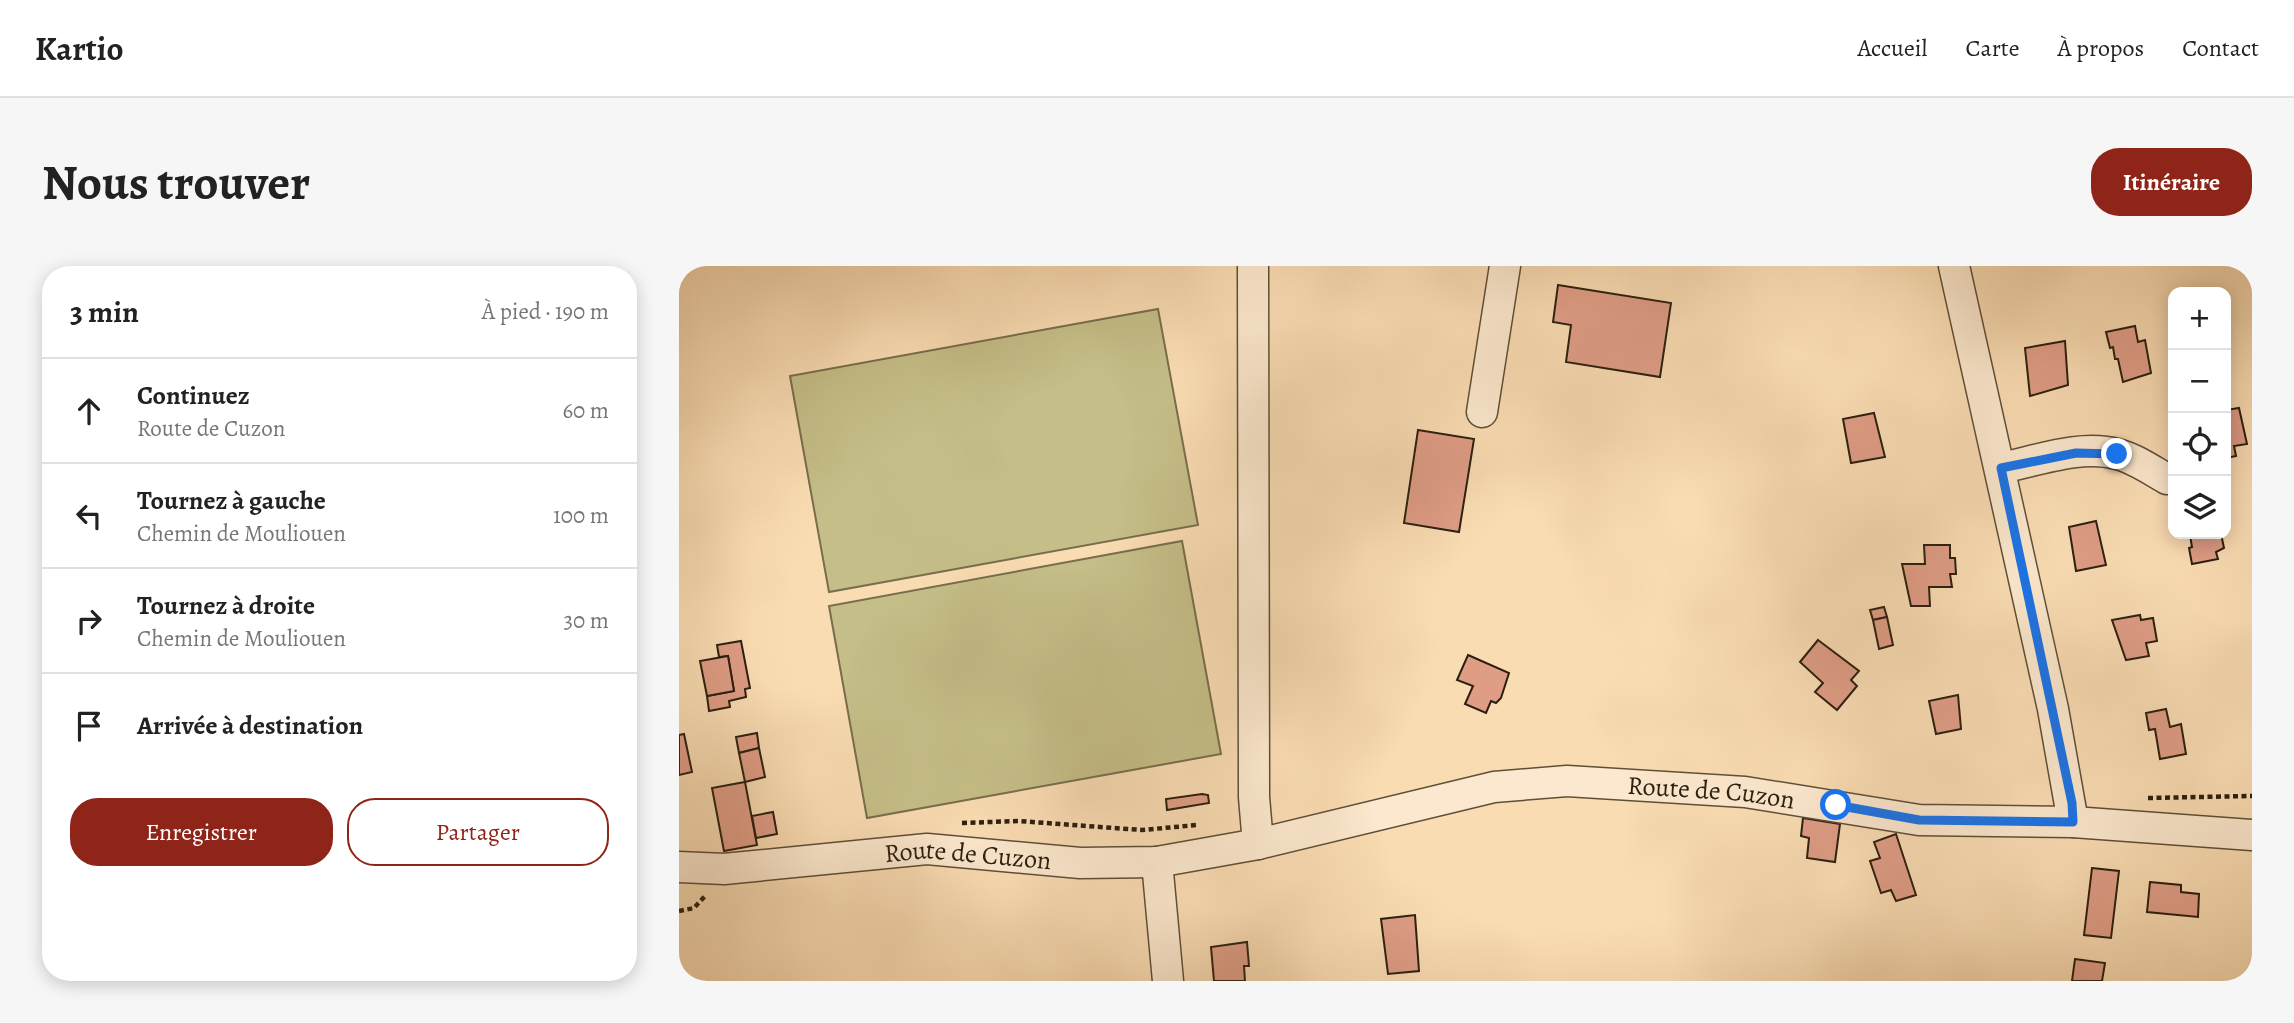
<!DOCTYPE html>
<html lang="fr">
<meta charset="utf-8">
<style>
:root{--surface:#fff;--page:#f6f6f6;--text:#222;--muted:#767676;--line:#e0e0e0;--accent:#8f2418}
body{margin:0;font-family:Alegreya,serif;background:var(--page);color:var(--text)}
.controls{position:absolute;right:21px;top:21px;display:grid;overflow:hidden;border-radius:14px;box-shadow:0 4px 18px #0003}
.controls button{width:63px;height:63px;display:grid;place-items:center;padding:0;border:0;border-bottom:2px solid var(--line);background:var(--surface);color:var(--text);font:35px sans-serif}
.stop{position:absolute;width:21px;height:21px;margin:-16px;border:5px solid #1a73e8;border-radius:50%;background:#fff}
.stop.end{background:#1a73e8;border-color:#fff;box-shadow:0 2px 7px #0008}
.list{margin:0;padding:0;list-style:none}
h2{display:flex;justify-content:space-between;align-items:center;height:91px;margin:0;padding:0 28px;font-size:30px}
h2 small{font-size:23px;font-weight:400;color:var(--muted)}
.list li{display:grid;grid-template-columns:46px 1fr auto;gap:21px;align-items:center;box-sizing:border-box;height:105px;padding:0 28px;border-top:2px solid var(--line)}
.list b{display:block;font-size:26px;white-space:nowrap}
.list p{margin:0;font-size:23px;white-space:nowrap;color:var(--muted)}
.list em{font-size:23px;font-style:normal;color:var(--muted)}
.actions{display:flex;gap:14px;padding:21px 28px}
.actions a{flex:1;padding:16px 0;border:2px solid var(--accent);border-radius:28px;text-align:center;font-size:24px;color:var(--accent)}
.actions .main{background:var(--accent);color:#fff}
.icon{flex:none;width:38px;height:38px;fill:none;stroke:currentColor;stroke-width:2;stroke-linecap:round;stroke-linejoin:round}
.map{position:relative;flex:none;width:1573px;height:715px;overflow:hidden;border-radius:28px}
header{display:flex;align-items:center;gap:42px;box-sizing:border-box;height:98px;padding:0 35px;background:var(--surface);border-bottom:2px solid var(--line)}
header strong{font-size:33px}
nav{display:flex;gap:38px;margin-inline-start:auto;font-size:24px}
.intro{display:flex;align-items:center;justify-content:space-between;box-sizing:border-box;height:168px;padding:0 42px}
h1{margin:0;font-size:49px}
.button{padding:18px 32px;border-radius:28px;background:var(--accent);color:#fff;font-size:24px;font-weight:700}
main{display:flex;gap:42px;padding:0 42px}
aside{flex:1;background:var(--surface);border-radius:28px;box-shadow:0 4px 18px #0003}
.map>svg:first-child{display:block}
.green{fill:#c5be88;stroke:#786e4c;stroke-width:2}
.building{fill:#df9d86;stroke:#2b1f0f;stroke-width:2}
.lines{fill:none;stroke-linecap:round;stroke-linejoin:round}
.street-casing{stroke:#5f4e38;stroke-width:33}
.path{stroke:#2b1f0f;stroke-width:4.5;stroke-dasharray:5 3.5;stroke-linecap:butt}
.street{stroke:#fce8ce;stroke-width:30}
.route{stroke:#1a73e8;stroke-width:9}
.labels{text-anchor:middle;stroke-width:5;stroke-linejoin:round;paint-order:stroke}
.street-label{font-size:26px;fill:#2b1f0f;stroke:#fce8ce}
</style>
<header>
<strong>Kartio</strong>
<nav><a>Accueil</a><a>Carte</a><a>À propos</a><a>Contact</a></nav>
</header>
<div class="intro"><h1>Nous trouver</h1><a class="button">Itinéraire</a></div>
<main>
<aside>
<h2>3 min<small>À pied · 190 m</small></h2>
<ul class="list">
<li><svg class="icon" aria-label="ahead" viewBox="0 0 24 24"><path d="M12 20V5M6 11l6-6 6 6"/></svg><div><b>Continuez</b><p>Route de Cuzon</p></div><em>60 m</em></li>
<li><svg class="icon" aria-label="left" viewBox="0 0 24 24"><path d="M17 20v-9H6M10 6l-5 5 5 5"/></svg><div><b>Tournez à gauche</b><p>Chemin de Mouliouen</p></div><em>100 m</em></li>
<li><svg class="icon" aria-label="right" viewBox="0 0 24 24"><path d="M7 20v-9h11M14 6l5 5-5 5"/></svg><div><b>Tournez à droite</b><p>Chemin de Mouliouen</p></div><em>30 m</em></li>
<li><svg class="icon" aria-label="arrive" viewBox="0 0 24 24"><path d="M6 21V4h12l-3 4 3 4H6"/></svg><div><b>Arrivée à destination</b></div></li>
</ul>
<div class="actions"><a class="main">Enregistrer</a><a>Partager</a></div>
</aside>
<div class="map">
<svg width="1573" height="715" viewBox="0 0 1573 715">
<rect width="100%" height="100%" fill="#fadcb3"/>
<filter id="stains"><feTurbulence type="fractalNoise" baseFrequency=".00286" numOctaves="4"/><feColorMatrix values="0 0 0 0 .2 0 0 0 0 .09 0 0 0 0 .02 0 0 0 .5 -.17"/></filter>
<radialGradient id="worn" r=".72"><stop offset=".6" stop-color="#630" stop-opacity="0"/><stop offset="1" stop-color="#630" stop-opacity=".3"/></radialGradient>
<g class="green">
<path d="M479,43L519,259L150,326L111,110Z"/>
<path d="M503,275L542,488L188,552L150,340Z"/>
</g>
<g class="building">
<path d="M879,19L992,37L981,111L887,96L892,59L874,56Z"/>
<path d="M1456,60L1459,76L1466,74L1472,107L1444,116L1439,93H1436L1434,81L1431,82L1427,66Z"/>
<path d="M1386,75L1389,119L1351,130L1346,82Z"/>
<path d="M1560,142L1568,178L1555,180L1557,190L1547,192V144Z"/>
<path d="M1195,147L1206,191L1172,197L1164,153Z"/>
<path d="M739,164L795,173L780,266L725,257Z"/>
<path d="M1417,255L1427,299L1397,305L1390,261Z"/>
<path d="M1515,268H1542L1545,282L1537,286L1539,293L1513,298L1510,282L1513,281L1511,269Z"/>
<path d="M1245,279H1271V292H1276L1277,308H1271L1273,321H1250L1251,340H1232L1223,298H1246Z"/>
<path d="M1205,341L1208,351L1194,354L1191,344Z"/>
<path d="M1461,349L1462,354L1474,352L1478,375L1467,377L1470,390L1447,394L1433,354Z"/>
<path d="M1208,351L1214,379L1200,383L1194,354Z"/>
<path d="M1139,374L1180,405L1172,414L1178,420L1158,444L1136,426L1144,417L1121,396Z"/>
<path d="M62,375L71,422L66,423L67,431L50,435L51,441L30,445L28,430L55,425L49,390L40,391L38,379Z"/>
<path d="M789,389L830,407L822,432L817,437L812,435L807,447L786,438L794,420L778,414Z"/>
<path d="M49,390L55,425L28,430L21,395Z"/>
<path d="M1279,429L1282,463L1257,468L1250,435Z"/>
<path d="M1487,443L1491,461L1502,458L1507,488L1481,493L1476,463L1470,464L1467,447Z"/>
<path d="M78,467L80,482L60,487L57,471Z"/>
<path d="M5,468L13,506L0,509V469Z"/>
<path d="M80,482L86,511L66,516L60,487Z"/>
<path d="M66,516L78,579L45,585L33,522Z"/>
<path d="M523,528L529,529L530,537L488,544L487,533Z"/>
<path d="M94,546L98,568L77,572L73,550Z"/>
<path d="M1124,552L1161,558L1156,596L1128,592L1130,572L1122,570Z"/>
<path d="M1217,568L1237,629L1217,635L1212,624L1202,627L1191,595L1201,592L1195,576Z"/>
<path d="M1413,602L1440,605L1432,672L1405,669Z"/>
<path d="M1471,616L1502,619V626L1520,628L1519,651L1468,646Z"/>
<path d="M736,649L740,705L709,708L702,653Z"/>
<path d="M568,676L570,700H565L566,715H535L532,681Z"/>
<path d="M1396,693L1426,697L1423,715H1393Z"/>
</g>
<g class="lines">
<defs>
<g id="street">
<path d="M574,0L575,531L579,578"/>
<path d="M1275,0L1374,443L1394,556"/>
<path d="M803,146L826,0"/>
<path d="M1322,202C1357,195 1402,178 1438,188C1455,192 1472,204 1488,213"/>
<path d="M478,596L489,715"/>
<path id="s1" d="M0,601L45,603L248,583L401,597L478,596L579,578L815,521L888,515L1066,526L1240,554L1394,556L1573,569"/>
</g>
</defs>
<use href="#street" class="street-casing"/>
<g class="path">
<path d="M1469,532L1573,530"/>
<path d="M283,557L339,555L463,564L518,559"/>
<path d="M0,645L15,642L27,629"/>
</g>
<use href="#street" class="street"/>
</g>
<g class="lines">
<path class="route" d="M1157,539L1240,554L1394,556L1393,537L1322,202L1397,187L1438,188"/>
</g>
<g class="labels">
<g class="street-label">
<text dy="9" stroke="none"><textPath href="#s1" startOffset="1043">Route de Cuzon</textPath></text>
<text dy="9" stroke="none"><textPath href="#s1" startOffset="290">Route de Cuzon</textPath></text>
</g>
</g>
<rect width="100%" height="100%" filter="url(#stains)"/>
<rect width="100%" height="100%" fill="url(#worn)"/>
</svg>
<div class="controls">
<button>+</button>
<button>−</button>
<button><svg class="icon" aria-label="locate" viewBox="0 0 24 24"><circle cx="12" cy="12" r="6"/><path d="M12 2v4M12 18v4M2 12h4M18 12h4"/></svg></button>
<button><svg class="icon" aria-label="layers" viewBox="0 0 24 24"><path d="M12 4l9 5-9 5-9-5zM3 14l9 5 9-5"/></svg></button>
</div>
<div class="stop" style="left:1157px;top:539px"></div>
<div class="stop end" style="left:1438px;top:188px"></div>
</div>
</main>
